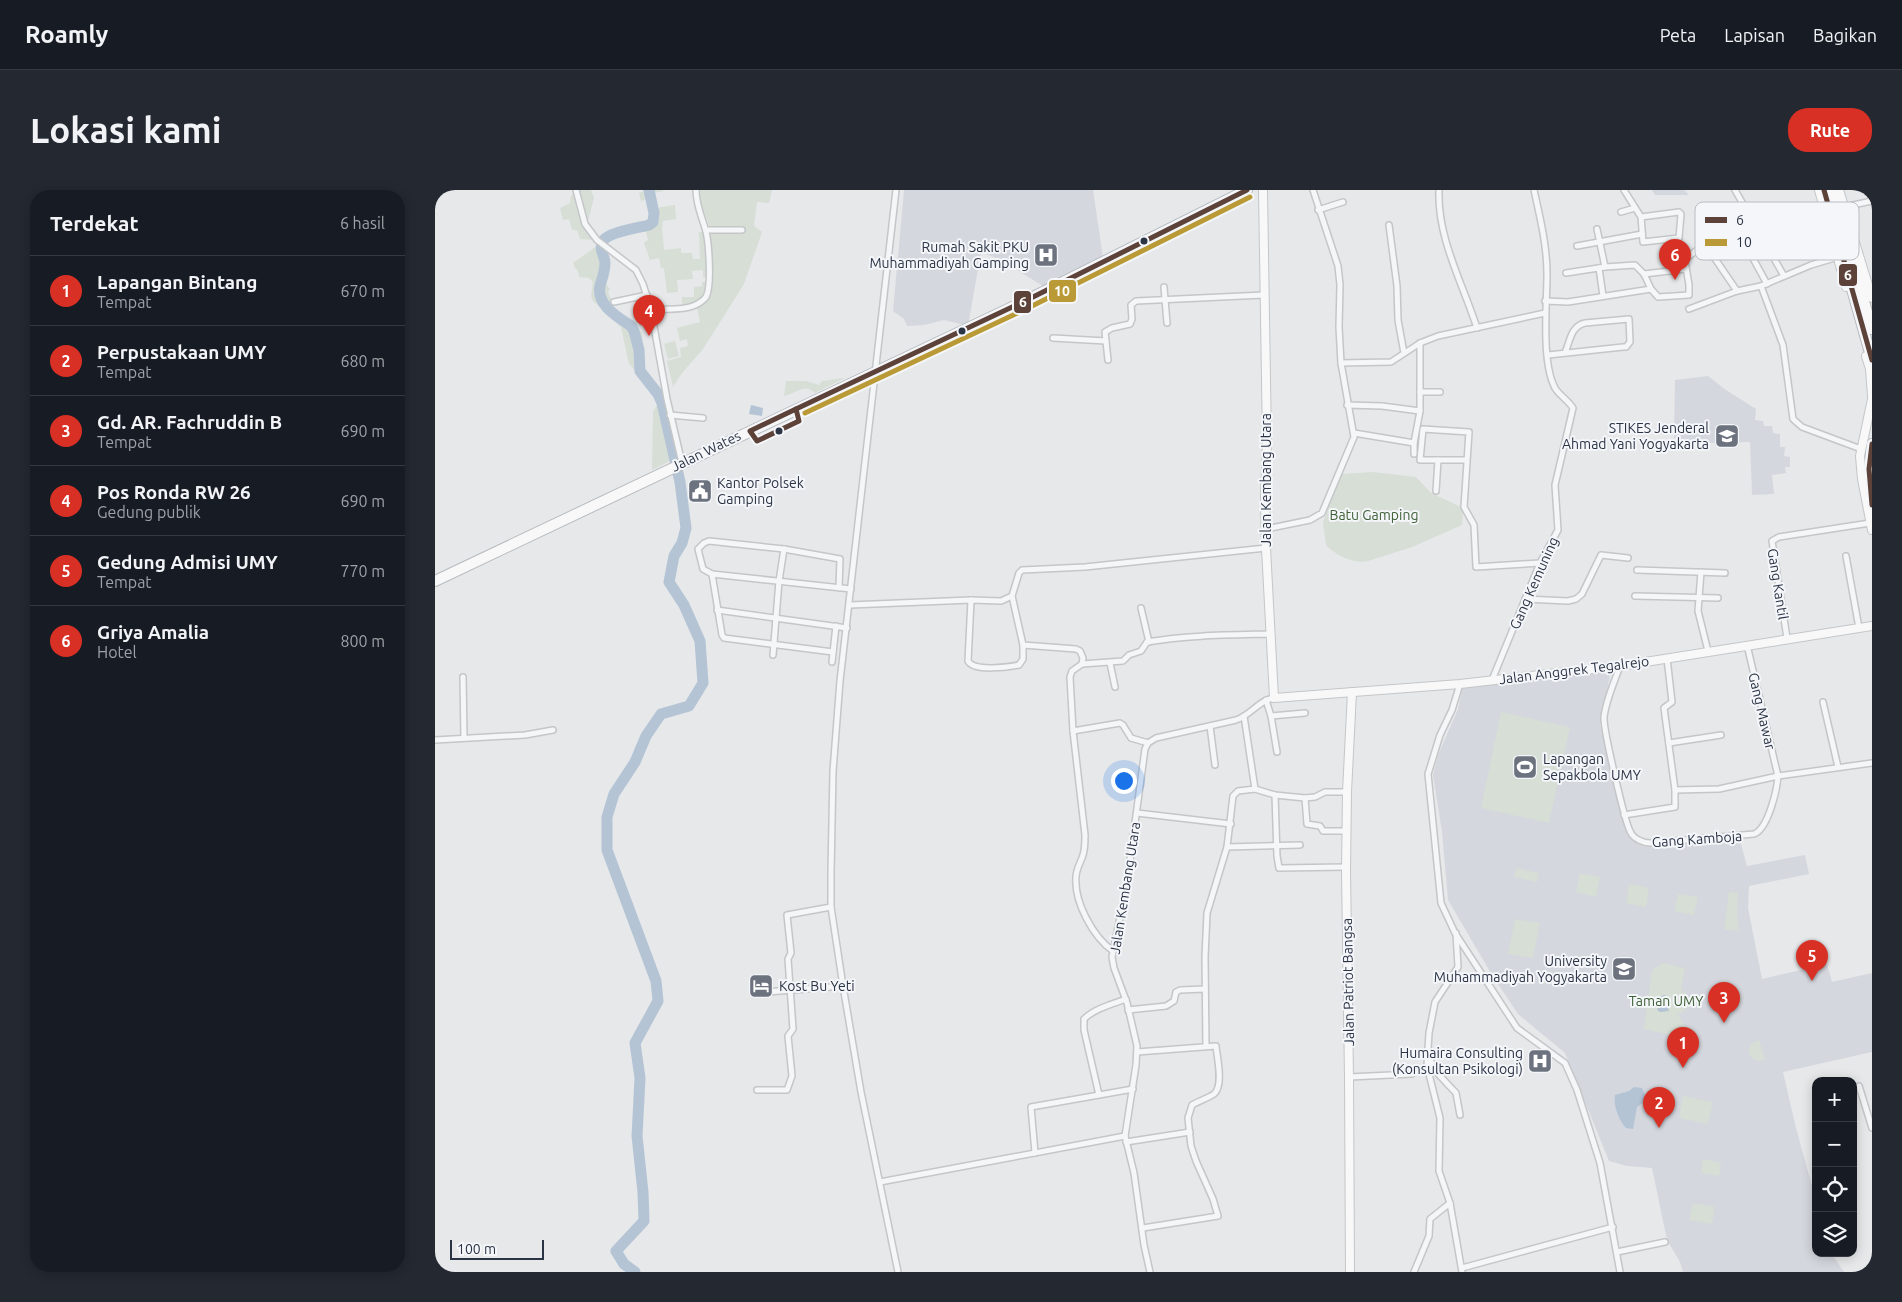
<!DOCTYPE html>
<html lang="id">
<meta charset="utf-8">
<style>
:root{--surface:#171b24;--page:#242831;--text:#f1f3f6;--muted:#9ea1a6;--line:#363941;--accent:#d93025}
body{margin:0;font-family:Ubuntu,sans-serif;background:var(--page);color:var(--text)}
.controls{position:absolute;right:15px;bottom:15px;display:grid;overflow:hidden;border-radius:10px;box-shadow:0 2px 12px #0003}
.controls button{width:45px;height:45px;display:grid;place-items:center;padding:0;border:0;border-bottom:1px solid var(--line);background:var(--surface);color:var(--text);font:25px sans-serif}
.scale{position:absolute;left:15px;bottom:12px;width:94px;box-sizing:border-box;padding-left:5px;border:2px solid #2b3445;border-top:0;font-size:14px;line-height:18px;white-space:nowrap;color:#2b3445;-webkit-text-stroke:4px #f4f6f9;paint-order:stroke}
.you{position:absolute;left:688px;top:590px;width:18px;height:18px;margin:-12px;border:4px solid #fff;border-radius:50%;background:#1a73e8;box-shadow:0 0 0 8px #1a73e833}
.badge{display:grid;place-items:center;width:32px;height:32px;border-radius:50%;background:var(--accent);color:#fff;font-size:16px;font-weight:700}
.pin{position:absolute;translate:-50% -41px;filter:drop-shadow(0 1px 2px #0008)}
.pin::after{content:'';position:absolute;top:26px;width:18px;height:15px;background:inherit;clip-path:polygon(0 0,100% 0,50% 100%)}
.list{margin:0;padding:0;list-style:none}
h2{display:flex;justify-content:space-between;align-items:center;height:65px;margin:0;padding:0 20px;font-size:21px}
h2 small{font-size:16px;font-weight:400;color:var(--muted)}
.list li{display:grid;grid-template-columns:32px 1fr auto;gap:15px;align-items:center;box-sizing:border-box;height:70px;padding:0 20px;border-top:1px solid var(--line)}
.list b{display:block;font-size:19px;white-space:nowrap}
.list p{margin:0;font-size:16px;white-space:nowrap;color:var(--muted)}
.list em{font-size:16px;font-style:normal;color:var(--muted)}
.icon{flex:none;width:28px;height:28px;fill:none;stroke:currentColor;stroke-width:2;stroke-linecap:round;stroke-linejoin:round}
.map{position:relative;flex:none;width:1437px;height:1082px;overflow:hidden;border-radius:20px}
header{display:flex;align-items:center;gap:30px;box-sizing:border-box;height:70px;padding:0 25px;background:var(--surface);border-bottom:1px solid var(--line)}
header strong{font-size:24px}
nav{display:flex;gap:28px;margin-inline-start:auto;font-size:18px}
.intro{display:flex;align-items:center;justify-content:space-between;box-sizing:border-box;height:120px;padding:0 30px}
h1{margin:0;font-size:35px}
.button{padding:12px 22px;border-radius:20px;background:var(--accent);color:#fff;font-size:18px;font-weight:700}
main{display:flex;gap:30px;padding:0 30px}
aside{flex:1;background:var(--surface);border-radius:20px;box-shadow:0 2px 12px #0003}
.map>svg:first-child{display:block}
.built{fill:#d4d7dd}
.green{fill:#d6ded6}
.water{fill:#b4c4d5}
.lines{fill:none;stroke-linecap:round;stroke-linejoin:round}
.river{stroke:#b4c4d5;stroke-width:11}
.street-casing{stroke:#c4c6c8;stroke-width:8}
.secondary-casing{stroke:#c4c6c8;stroke-width:10}
.highway-casing{stroke:#b8bbbf;stroke-width:12}
.street{stroke:#f5f6f7;stroke-width:5}
.secondary{stroke:#f8f8f8;stroke-width:8}
.highway{stroke:#f8f8f8;stroke-width:10}
.bus-1-casing{stroke:#f4f6f9;stroke-width:9}
.bus-2-casing{stroke:#f4f6f9;stroke-width:9}
.bus-1{stroke:#5c4238;stroke-width:5}
.bus-2{stroke:#ba9a36;stroke-width:5}
.bus-dot{fill:#2b3445;stroke:#f4f6f9;stroke-width:2}
.labels{text-anchor:middle;stroke-width:4;stroke-linejoin:round;paint-order:stroke}
.poi-label{font-size:14px;fill:#2b3445;stroke:#f4f6f9;text-anchor:end}
.street-label{font-size:14px;fill:#2b3445;stroke:#f4f6f9}
.park-label{font-size:14px;fill:#3f6138;stroke:#f4f6f9}
.key{fill:#f4f6f9;stroke:#b8bcc3;stroke-width:1}
.key-label{font-size:14px;fill:#2b3445}
.line-badge{stroke:#f4f6f9;stroke-width:2}
.badge-label{font-size:14px;text-anchor:middle;font-weight:bold;fill:#fff}
</style>
<header>
<strong>Roamly</strong>
<nav><a>Peta</a><a>Lapisan</a><a>Bagikan</a></nav>
</header>
<div class="intro"><h1>Lokasi kami</h1><a class="button">Rute</a></div>
<main>
<aside>
<h2>Terdekat<small>6 hasil</small></h2>
<ul class="list">
<li><span class="badge">1</span><div><b>Lapangan Bintang</b><p>Tempat</p></div><em>670 m</em></li>
<li><span class="badge">2</span><div><b>Perpustakaan UMY</b><p>Tempat</p></div><em>680 m</em></li>
<li><span class="badge">3</span><div><b>Gd. AR. Fachruddin B</b><p>Tempat</p></div><em>690 m</em></li>
<li><span class="badge">4</span><div><b>Pos Ronda RW 26</b><p>Gedung publik</p></div><em>690 m</em></li>
<li><span class="badge">5</span><div><b>Gedung Admisi UMY</b><p>Tempat</p></div><em>770 m</em></li>
<li><span class="badge">6</span><div><b>Griya Amalia</b><p>Hotel</p></div><em>800 m</em></li>
</ul>
</aside>
<div class="map">
<svg width="1437" height="1082" viewBox="0 0 1437 1082">
<rect width="100%" height="100%" fill="#e6e8ea"/>
<g class="built">
<path d="M469,0H658L668,68L611,98L566,70L546,62L533,136L509,130L489,135L472,136L469,129L458,121Z"/>
<path d="M1217,0H1249L1254,5H1220Z"/>
<path d="M1273,186L1291,200L1321,219L1320,230L1328,231L1329,236H1337L1338,243L1345,244V257H1350L1349,266L1355,267V277H1350L1351,283L1337,285L1339,304L1317,305L1315,252L1271,253L1270,256L1239,248L1240,190Z"/>
<path d="M1176,480L1165,535L1174,563L1188,629L1193,643L1197,650L1211,656L1304,647L1312,676L1370,665L1374,684L1314,696L1313,718L1327,789L1392,774L1397,792L1437,783V862L1348,882L1360,934L1381,1011V1063H1396L1409,1082H1248L1245,1072L1232,1050L1217,978L1192,976L1174,971L1130,863L1083,824L1057,785L1013,710L1007,642L998,585L1003,565L1023,519L1028,496Z"/>
</g>
<g class="green">
<path d="M141,0H156L159,8L153,31V34L163,47L159,50L145,49L142,40H137L134,29L128,30L125,18L135,13L136,6Z"/>
<path d="M211,0H228V1L218,3V7L206,11L204,3Z"/>
<path d="M264,0H337L334,13L322,12L319,36L327,42L309,94L268,159L247,183L238,197L232,171L246,167L245,158L253,156L252,149L245,151L242,138L265,132L262,117L252,120H237V115L247,116V107H259V97L267,96V92H271V87H268V80L257,81L258,89L242,90L243,102L232,103L229,78H226L224,68L215,70L209,53L213,50L210,38C221,35 221,29 221,18L240,15L241,29L228,31L227,38L229,60L246,58V63H257L258,69H265L264,42L276,41L266,13Z"/>
<path d="M162,56C164,61 168,66 169,72C169,86 164,86 175,99L173,102L177,112L170,114L190,131L207,142L208,150L204,151C206,163 209,173 203,184L194,174L186,137L158,111L156,106L158,92L154,88L144,87L143,81L140,78L138,73Z"/>
<path d="M240,151L244,166L233,169L229,154Z"/>
<path d="M410,188L380,203C370,192 360,204 349,206L351,191H371L384,195L387,191C395,191 402,188 410,188Z"/>
<path d="M224,212L237,270L217,280L218,222Z"/>
<path d="M938,282L981,287L996,303L1028,318L1027,335L977,357L933,371C918,374 902,366 891,355L888,332L906,284Z"/>
<path d="M1066,522L1135,537L1114,633L1046,618Z"/>
<path d="M1081,678L1104,683L1102,692L1079,687Z"/>
<path d="M1145,683L1165,687L1161,707L1141,702Z"/>
<path d="M1194,694L1214,698L1211,717L1191,713Z"/>
<path d="M1294,702L1303,703L1302,723L1304,741L1289,739Z"/>
<path d="M1243,704L1263,707L1259,725L1239,721Z"/>
<path d="M1080,729L1105,733L1098,768L1073,764Z"/>
<path d="M1228,773L1250,778L1246,799L1255,807L1254,817L1243,825L1252,839L1241,846L1209,839L1217,780Z"/>
<path d="M1324,850L1330,870C1320,872 1316,870 1313,860L1318,852Z"/>
<path d="M1248,906L1278,912L1273,934L1244,928Z"/>
<path d="M1268,969L1286,973L1284,986L1266,983Z"/>
<path d="M1258,1013L1280,1017L1277,1034L1254,1030Z"/>
</g>
<g class="water">
<path d="M316,215L328,218L327,226L314,224Z"/>
<path d="M1229,805L1232,806L1231,813L1234,821L1226,822L1223,821C1221,814 1221,807 1229,805Z"/>
<path d="M1199,897L1207,898L1210,905L1209,912L1202,917L1198,939L1191,938C1184,931 1178,915 1180,905L1194,901Z"/>
</g>
<g class="lines">
<path class="river" d="M200,1082L189,1074L181,1061L209,1031L208,1002L202,946L205,888L200,853L223,811L221,791L172,660V627L179,604L200,572L211,546L226,524L254,516L268,493L265,451L249,415L234,392L239,366L247,353L251,338L245,292L227,213L223,204L205,181L204,160L199,141L196,136C183,127 161,115 165,96C167,89 170,81 170,73C170,66 163,59 168,51C173,42 204,38 214,35L218,32L219,23L214,0"/>
<defs>
<g id="street">
<path d="M141,0L150,34L162,50L201,80L208,94L216,120L232,209L247,273"/>
<path d="M461,0L405,491L398,581L396,682V717L408,796L426,902L463,1082"/>
<path d="M1004,0C1002,48 1028,94 1042,138"/>
<path d="M1189,0L1206,27L1208,52L1244,48L1246,24L1244,22L1206,27"/>
<path d="M1300,0L1349,86"/>
<path d="M1309,16L1297,24L1296,28L1332,94"/>
<path d="M1409,17L1437,11"/>
<path d="M883,20L908,12"/>
<path d="M1186,22L1200,18"/>
<path d="M954,35L962,96L963,130L969,163"/>
<path d="M271,40H307"/>
<path d="M1265,46L1270,54"/>
<path d="M1142,56L1207,44"/>
<path d="M1164,78L1168,106"/>
<path d="M1131,83L1170,77"/>
<path d="M1209,84L1251,79"/>
<path d="M1326,96L1348,155L1358,229L1367,237L1426,259"/>
<path d="M729,97L732,133"/>
<path d="M1216,99L1223,107L1254,105V95L1250,71L1253,67L1270,54L1302,101"/>
<path d="M1110,111L1133,112L1216,99L1209,84L1200,75L1170,77L1162,39"/>
<path d="M179,112L212,105"/>
<path d="M1254,119L1302,101L1326,96L1376,75L1403,67"/>
<path d="M216,120C229,118 245,121 258,116C263,114 268,111 271,107C277,96 274,50 270,38C266,25 261,14 261,0"/>
<path d="M618,148L671,151"/>
<path d="M1113,165L1188,157H1191L1195,152L1194,129L1150,133C1136,136 1135,151 1130,163"/>
<path d="M673,170L670,142L677,138L695,134L697,129L696,115L701,111L829,105"/>
<path d="M906,173L956,172L985,153L1003,146L1110,123"/>
<path d="M985,202H1005"/>
<path d="M912,215L947,216L985,221V153"/>
<path d="M235,225L268,228"/>
<path d="M919,243L979,253"/>
<path d="M979,264V253L985,221"/>
<path d="M1032,270H985L988,239L1034,242L1029,317L1039,335L1041,377L1105,373"/>
<path d="M1001,301L1003,270"/>
<path d="M831,339L875,330L887,323L919,247L906,173L904,137L905,95L903,76L878,0"/>
<path d="M1411,366L1424,438"/>
<path d="M1202,380L1290,383"/>
<path d="M1266,382L1263,421L1273,461"/>
<path d="M277,384L287,445L289,448L398,462"/>
<path d="M404,398L405,369L349,359L274,351L269,353L263,359L268,379L277,384C323,389 370,394 416,399"/>
<path d="M577,406L588,455L641,459L645,461L648,468L647,474L637,481L635,487L638,541L650,645C650,652 650,659 648,665C646,672 641,679 641,687C639,712 658,747 678,761"/>
<path d="M1200,406L1283,408"/>
<path d="M1090,409L1133,411L1141,409L1147,404L1166,365L1193,368"/>
<path d="M536,410L533,471C539,482 573,477 584,475L588,469V455"/>
<path d="M415,415L536,410L566,411L577,406L584,383L587,380L650,377L831,358"/>
<path d="M706,418L714,452"/>
<path d="M282,420L412,438"/>
<path d="M1352,448L1337,351L1344,347L1435,333"/>
<path d="M338,465L344,391L349,359"/>
<path d="M397,472L401,436"/>
<path d="M675,473L680,497"/>
<path d="M647,474L688,471L694,465L706,461L712,452C753,445 794,445 835,444"/>
<path d="M1185,476C1179,493 1171,510 1169,527C1168,538 1190,634 1196,643C1199,649 1209,653 1215,653L1319,644C1333,639 1342,600 1343,586L1312,455"/>
<path d="M28,487L29,548"/>
<path d="M1057,490L1105,373L1123,340L1120,295L1138,218C1133,210 1124,205 1120,198C1106,172 1112,113 1112,84C1112,56 1105,27 1099,0"/>
<path d="M1025,494L1017,520L1005,545L993,584L1006,713L1020,743L1082,838L1130,873L1142,900L1165,973L1185,1082"/>
<path d="M831,510L836,526L842,562"/>
<path d="M1388,512L1403,577"/>
<path d="M836,526L870,523"/>
<path d="M775,536L780,575"/>
<path d="M638,541L685,533L688,535L696,548L713,553"/>
<path d="M0,550L90,545L118,540"/>
<path d="M1234,553L1286,545"/>
<path d="M820,599L840,605L870,608L880,607L890,602H912"/>
<path d="M1240,600L1284,599L1343,586L1437,573"/>
<path d="M840,605L842,666L844,678L911,677"/>
<path d="M870,608L872,634L885,636L888,641H912"/>
<path d="M702,623L796,634"/>
<path d="M1189,625L1240,617V600L1229,518L1237,512L1232,468"/>
<path d="M792,657L865,655"/>
<path d="M1021,743L1023,777L1000,812L994,843L993,859L996,872L1004,885L1021,903L1025,925"/>
<path d="M319,803L408,796"/>
<path d="M693,820L731,816L739,811L741,802L745,800L770,799"/>
<path d="M771,856L770,767L772,723L792,657L798,606L803,601L820,599L809,526"/>
<path d="M993,859L992,876L1005,928L1004,981L1015,1013L1027,1082"/>
<path d="M702,862L781,856C782,867 789,896 779,904C773,908 764,911 757,915L753,928L756,956L761,971L778,1009L783,1026L708,1038"/>
<path d="M914,887L977,884"/>
<path d="M1424,896L1437,938"/>
<path d="M322,900H352L357,886L353,846L358,839L353,769L356,763L352,725L396,717"/>
<path d="M664,905L649,840V829C659,819 677,814 691,809"/>
<path d="M691,952L755,942"/>
<path d="M600,963L596,917L698,899"/>
<path d="M445,992L690,946"/>
<path d="M1182,1062L1230,1052"/>
<path d="M1027,1078L1178,1037"/>
<path d="M715,1082L709,1055L699,983L690,946L701,875L702,856L692,813L679,778L677,767L692,692L710,559L713,553L721,548L801,530C816,525 824,510 839,508"/>
<path d="M979,1082L994,1046L995,1029L1015,1013"/>
</g>
<g id="secondary">
<path d="M828,0L832,253L830,307L831,358L839,508L1025,494L1185,476L1437,436"/>
<path d="M1384,0L1411,97"/>
<path d="M1404,0L1437,108"/>
<path d="M1431,166L1435,179L1437,206"/>
<path d="M1437,209L1425,266L1427,289L1437,340"/>
<path d="M915,1082L914,887L911,681L912,602L917,502"/>
</g>
<g id="highway">
<path d="M1389,0L1437,170"/>
<path d="M1397,0L1437,139"/>
<path d="M1437,254L1434,279L1437,315"/>
<path d="M0,391L588,112L812,0"/>
</g>
</defs>
<use href="#street" class="street-casing"/>
<use href="#secondary" class="secondary-casing"/>
<use href="#highway" class="highway-casing"/>
<use href="#street" class="street"/>
<use href="#secondary" class="secondary"/>
<use href="#highway" class="highway"/>
<defs>
<g id="bus-1">
<path d="M1389,0L1437,170"/>
<path d="M361,219L364,231L322,251L315,241Z"/>
<path d="M361,219L588,112L812,0"/>
<path d="M1437,254L1434,279L1437,315"/>
</g>
<path id="bus-2" d="M370,223L591,119L815,7"/>
</defs>
<use href="#bus-1" class="bus-1-casing"/>
<use href="#bus-2" class="bus-2-casing"/>
<use href="#bus-1" class="bus-1"/>
<use href="#bus-2" class="bus-2"/>
</g>
<defs>
<symbol id="hospital-square" viewBox="-11 -11 22 22"><rect x="-9" y="-9" width="18" height="18" rx="4" fill="#6c737f" stroke="#f4f6f9"/><path d="M-5-5h3v3.5h4V-5h3V5h-3V1.5h-4V5h-3Z" fill="#fff"/></symbol>
<symbol id="university-square" viewBox="-11 -11 22 22"><rect x="-9" y="-9" width="18" height="18" rx="4" fill="#6c737f" stroke="#f4f6f9"/><path d="M0-5L7-2L0 1L-7-2ZM-4 1L0 2.5L4 1V4Q0 6-4 4Z" fill="#fff"/></symbol>
<symbol id="civic-square" viewBox="-11 -11 22 22"><rect x="-9" y="-9" width="18" height="18" rx="4" fill="#6c737f" stroke="#f4f6f9"/><path d="M-.6-6.5H3V-4.5H.6V-3L4-1V1h2V6H-6V1h2V-1L-.6-3ZM-1.2 2.5V6h2.4V2.5Z" fill="#fff"/></symbol>
<symbol id="stadium-square" viewBox="-11 -11 22 22"><rect x="-9" y="-9" width="18" height="18" rx="4" fill="#6c737f" stroke="#f4f6f9"/><path d="M0-5a6.5 5 0 1 0 0 10a6.5 5 0 1 0 0-10ZM-3.5-1.8h7v3.6h-7Z" fill="#fff"/></symbol>
<symbol id="hotel-square" viewBox="-11 -11 22 22"><rect x="-9" y="-9" width="18" height="18" rx="4" fill="#6c737f" stroke="#f4f6f9"/><path d="M-6-4.5h1.5V1H6V5H4.5V3h-9V5H-6ZM-4 0a1.8 1.8 0 1 1 3.6 0ZM.5 0V-2.5h3Q6-2.5 6 0Z" fill="#fff"/></symbol>
</defs>
<g fill-rule="evenodd">
<use href="#hospital-square" x="597" y="51" width="28" height="28"/>
<use href="#university-square" x="1278" y="232" width="28" height="28"/>
<use href="#civic-square" x="251" y="287" width="28" height="28"/>
<use href="#stadium-square" x="1076" y="563" width="28" height="28"/>
<use href="#university-square" x="1175" y="765" width="28" height="28"/>
<use href="#hotel-square" x="312" y="782" width="28" height="28"/>
<use href="#hospital-square" x="1091" y="857" width="28" height="28"/>
</g>
<g class="bus-dot">
<circle cx="709" cy="51" r="4.5"/>
<circle cx="527" cy="141" r="4.5"/>
<circle cx="344" cy="241" r="4.5"/>
</g>
<g class="labels">
<g class="poi-label">
<text x="594" y="62">Rumah Sakit PKU<tspan x="594" dy="16">Muhammadiyah Gamping</tspan></text>
<text x="1274" y="243">STIKES Jenderal<tspan x="1274" dy="16">Ahmad Yani Yogyakarta</tspan></text>
<text x="282" y="298" text-anchor="start">Kantor Polsek<tspan x="282" dy="16">Gamping</tspan></text>
<text x="1108" y="574" text-anchor="start">Lapangan<tspan x="1108" dy="16">Sepakbola UMY</tspan></text>
<text x="1172" y="776">University<tspan x="1172" dy="16">Muhammadiyah Yogyakarta</tspan></text>
<text x="344" y="801" text-anchor="start">Kost Bu Yeti</text>
<text x="1088" y="868">Humaira Consulting<tspan x="1088" dy="16">(Konsultan Psikologi)</tspan></text>
</g>
<g class="street-label">
<text transform="translate(271 261) rotate(-26)" y="5">Jalan Wates</text>
<text transform="translate(831 290) rotate(-90)" y="5">Jalan Kembang Utara</text>
<text transform="translate(1099 393) rotate(-66)" y="5">Gang Kemuning</text>
<text transform="translate(1343 394) rotate(81)" y="5">Gang Kantil</text>
<text transform="translate(1139 480) rotate(-7)" y="5">Jalan Anggrek Tegalrejo</text>
<text transform="translate(1327 521) rotate(77)" y="5">Gang Mawar</text>
<text transform="translate(1262 649) rotate(-4)" y="5">Gang Kamboja</text>
<text transform="translate(690 698) rotate(-81)" y="5">Jalan Kembang Utara</text>
<text transform="translate(913 792) rotate(-91)" y="5">Jalan Patriot Bangsa</text>
</g>
<g class="park-label">
<text x="939" y="330">Batu Gamping</text>
<text x="1231" y="816">Taman UMY</text>
</g>
</g>
<rect x="1260" y="12" width="164" height="58" rx="8" class="key"/>
<rect x="1270" y="27" width="22" height="6" fill="#5c4238"/>
<rect x="1270" y="49" width="22" height="7" fill="#ba9a36"/>
<g class="key-label">
<text x="1301" y="35">6</text>
<text x="1301" y="57">10</text>
</g>
<g class="line-badge">
<rect x="1403" y="73" width="20" height="24" rx="5" fill="#5c4238"/>
<rect x="613" y="89" width="29" height="24" rx="5" fill="#ba9a36"/>
<rect x="578" y="100" width="19" height="24" rx="5" fill="#5c4238"/>
</g>
<g class="badge-label">
<text x="1413" y="90">6</text>
<text x="627" y="106">10</text>
<text x="588" y="117">6</text>
</g>
</svg>
<div class="controls">
<button>+</button>
<button>−</button>
<button><svg class="icon" aria-label="locate" viewBox="0 0 24 24"><circle cx="12" cy="12" r="6"/><path d="M12 2v4M12 18v4M2 12h4M18 12h4"/></svg></button>
<button><svg class="icon" aria-label="layers" viewBox="0 0 24 24"><path d="M12 4l9 5-9 5-9-5zM3 14l9 5 9-5"/></svg></button>
</div>
<div class="scale">100 m</div>
<div class="you"></div>
<div class="pin badge" style="left:1248px;top:878px">1</div>
<div class="pin badge" style="left:1224px;top:938px">2</div>
<div class="pin badge" style="left:1289px;top:833px">3</div>
<div class="pin badge" style="left:214px;top:146px">4</div>
<div class="pin badge" style="left:1377px;top:791px">5</div>
<div class="pin badge" style="left:1240px;top:90px">6</div>
</div>
</main>
